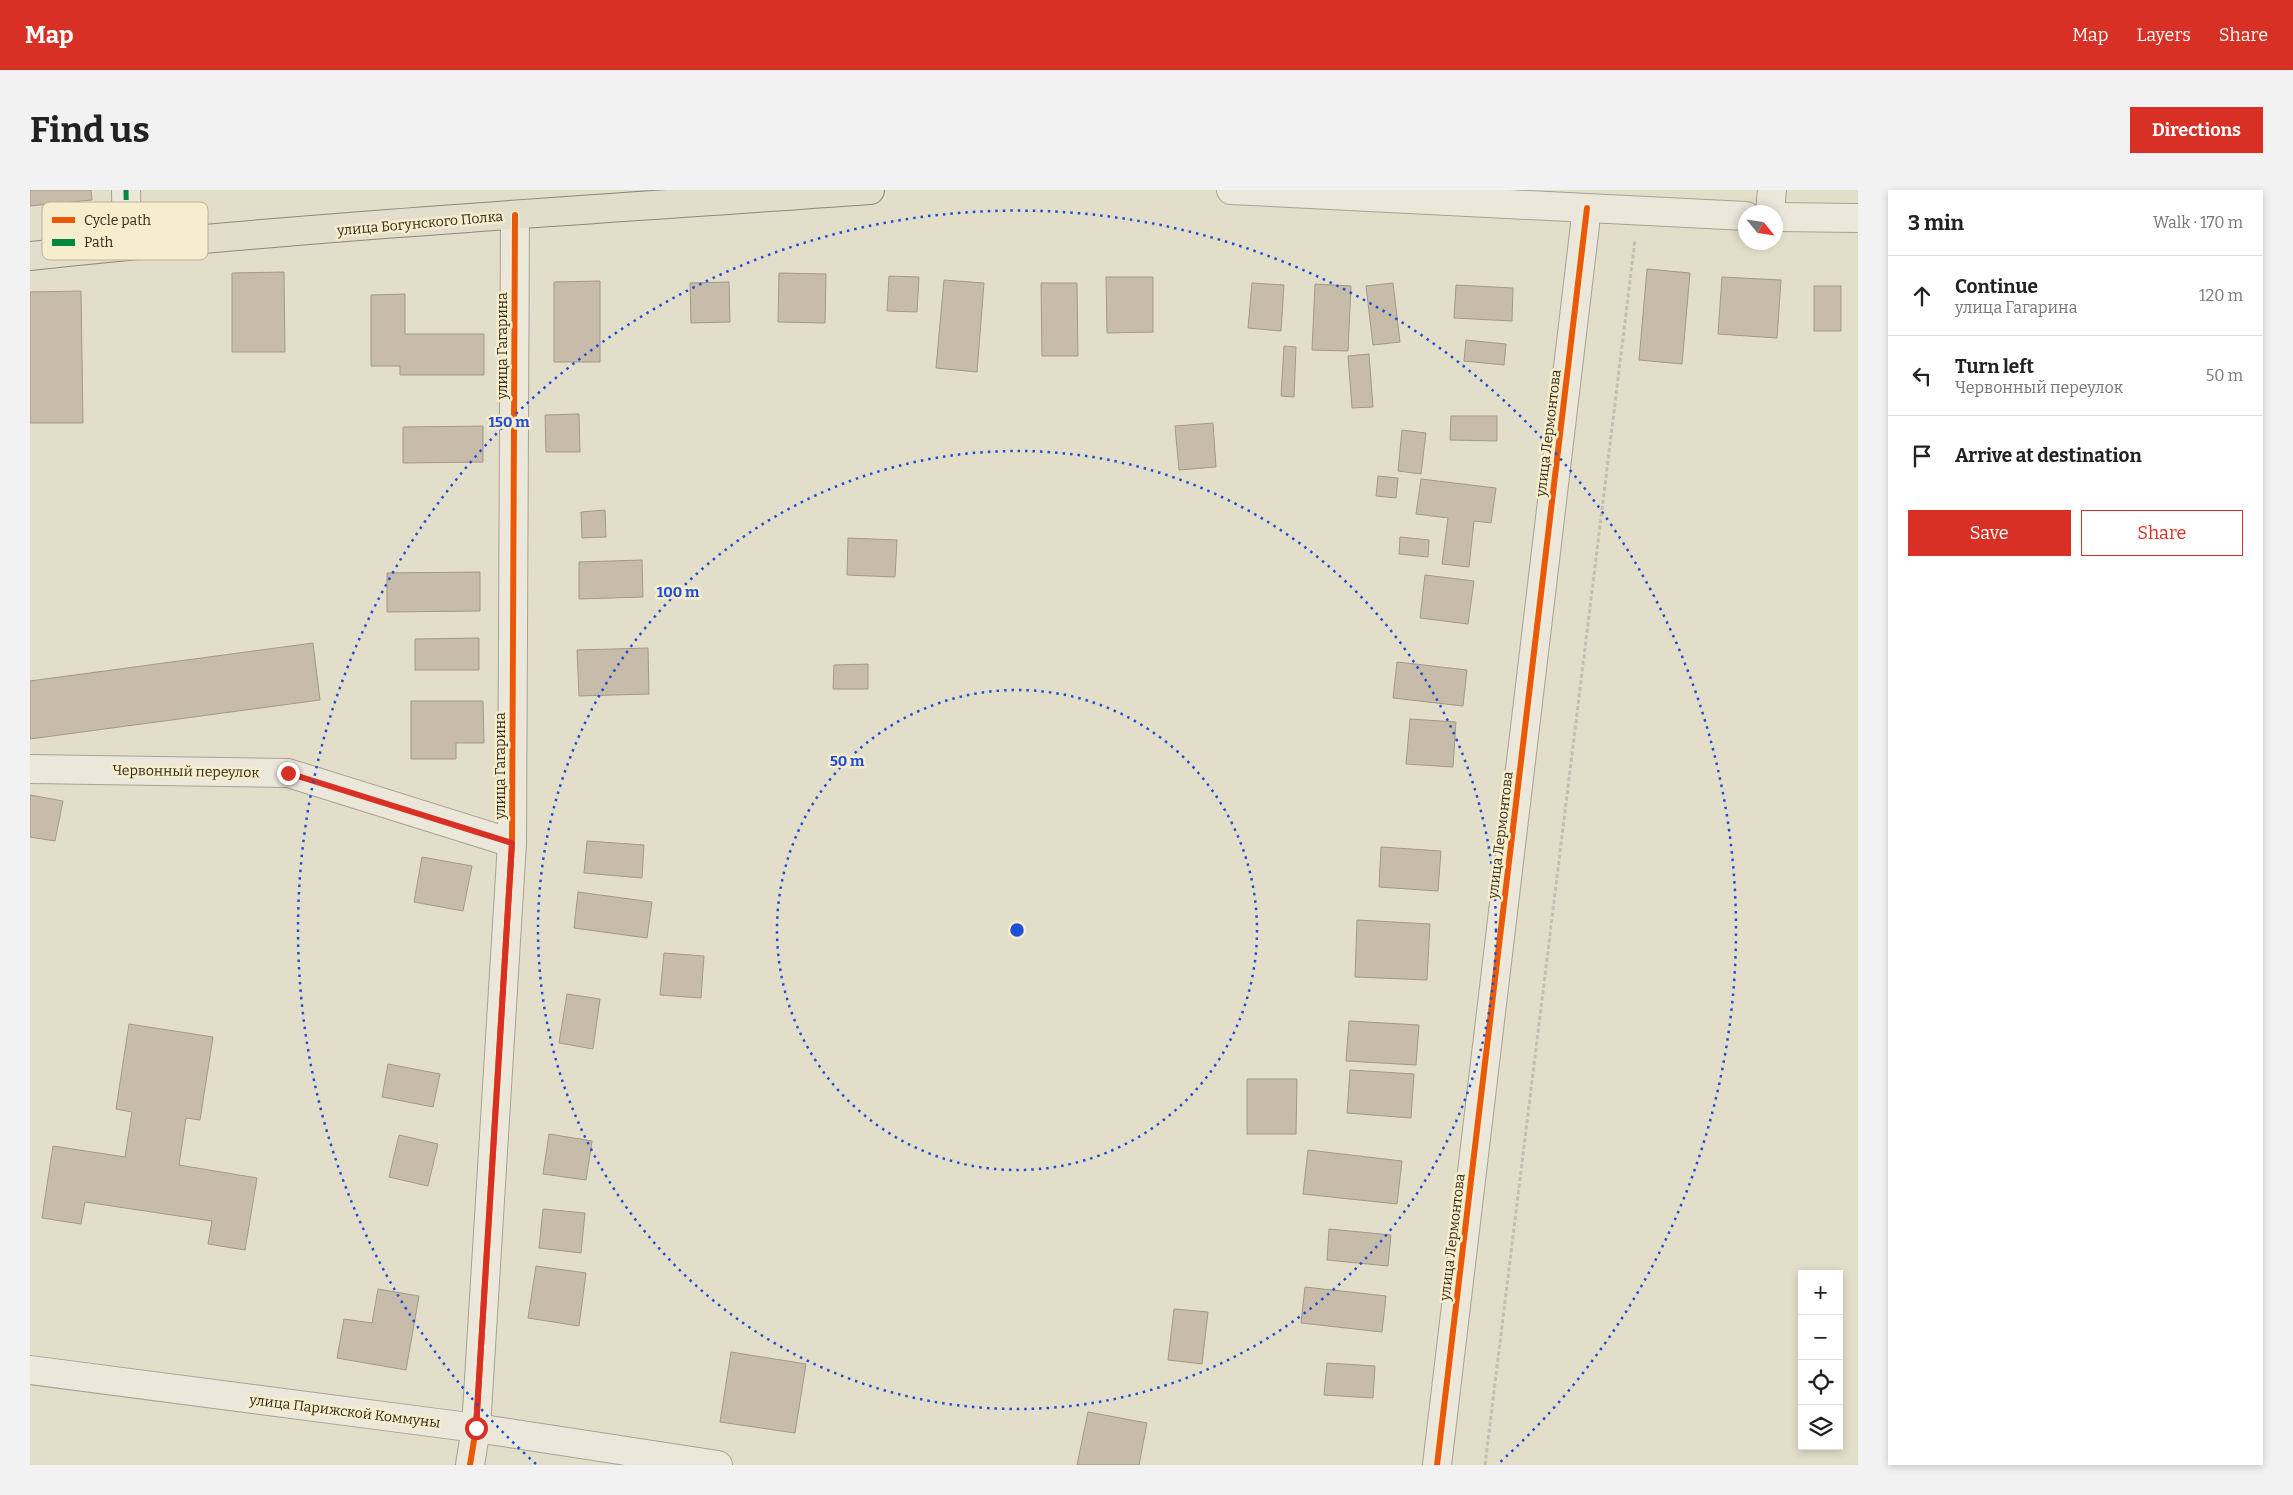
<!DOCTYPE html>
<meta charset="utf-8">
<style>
:root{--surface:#fff;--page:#f2f2f2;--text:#222;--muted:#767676;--line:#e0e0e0;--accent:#d93025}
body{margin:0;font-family:Bitter,serif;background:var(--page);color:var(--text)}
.controls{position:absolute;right:15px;bottom:15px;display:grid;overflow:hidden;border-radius:0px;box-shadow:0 2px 8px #0003}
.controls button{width:45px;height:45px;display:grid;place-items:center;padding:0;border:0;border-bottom:1px solid var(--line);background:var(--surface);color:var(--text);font:25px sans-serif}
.compass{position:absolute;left:1708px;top:15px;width:45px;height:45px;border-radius:50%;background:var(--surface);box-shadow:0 2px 8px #0003;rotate:119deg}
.stop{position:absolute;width:15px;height:15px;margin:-11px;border:4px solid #d93025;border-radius:50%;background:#fff}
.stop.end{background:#d93025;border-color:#fff;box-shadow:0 1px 5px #0008}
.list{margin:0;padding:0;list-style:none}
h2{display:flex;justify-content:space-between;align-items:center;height:65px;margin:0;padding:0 20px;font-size:21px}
h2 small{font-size:16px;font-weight:400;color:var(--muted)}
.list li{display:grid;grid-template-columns:32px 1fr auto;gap:15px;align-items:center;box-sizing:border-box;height:80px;padding:0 20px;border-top:1px solid var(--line)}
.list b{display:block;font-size:19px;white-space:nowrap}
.list p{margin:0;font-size:16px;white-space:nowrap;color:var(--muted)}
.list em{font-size:16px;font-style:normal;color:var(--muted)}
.actions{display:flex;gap:10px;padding:15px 20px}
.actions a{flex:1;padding:11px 0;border:1px solid var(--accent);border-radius:0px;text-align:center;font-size:18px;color:var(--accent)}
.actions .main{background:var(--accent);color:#fff}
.icon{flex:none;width:28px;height:28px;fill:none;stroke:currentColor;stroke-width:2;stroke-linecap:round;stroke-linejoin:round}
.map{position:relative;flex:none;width:1828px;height:1275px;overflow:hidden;border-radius:0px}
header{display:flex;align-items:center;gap:30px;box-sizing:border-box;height:70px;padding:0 25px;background:var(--accent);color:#fff}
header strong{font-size:24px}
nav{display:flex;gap:28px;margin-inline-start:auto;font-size:18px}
.intro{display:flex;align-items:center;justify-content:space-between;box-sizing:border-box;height:120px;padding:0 30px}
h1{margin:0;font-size:35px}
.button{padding:12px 22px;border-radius:0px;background:var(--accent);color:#fff;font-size:18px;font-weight:700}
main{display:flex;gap:30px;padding:0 30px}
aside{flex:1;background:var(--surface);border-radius:0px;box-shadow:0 2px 8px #0003}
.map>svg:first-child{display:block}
.building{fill:#c7bcaa;stroke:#a39989}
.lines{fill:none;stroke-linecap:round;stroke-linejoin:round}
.minor-casing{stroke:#a8a293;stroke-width:30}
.major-casing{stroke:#8d8779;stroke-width:30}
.path{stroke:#c3bfb2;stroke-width:3;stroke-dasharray:4 2.5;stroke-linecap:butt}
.minor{stroke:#ebe7db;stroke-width:28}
.major{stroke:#e3decc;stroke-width:28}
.quiet{stroke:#00873e;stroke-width:5;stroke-dasharray:10 5;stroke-linecap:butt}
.cycleway-casing{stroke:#f6edcd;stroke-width:9}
.cycleway{stroke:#e8590c;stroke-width:6}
.route{stroke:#d93025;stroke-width:6}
.ring{fill:none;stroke:#1d4ed8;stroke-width:2.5;stroke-dasharray:2.5 5}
.labels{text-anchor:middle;stroke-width:5;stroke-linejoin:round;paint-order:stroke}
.street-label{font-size:14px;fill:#362a1b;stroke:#f6edcd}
.key{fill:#f6edcd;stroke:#bcb298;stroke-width:1}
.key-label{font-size:14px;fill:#362a1b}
.centre{fill:#1d4ed8;stroke:#f6edcd;stroke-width:2.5}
.ring-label{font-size:15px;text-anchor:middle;font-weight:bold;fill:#1d4ed8;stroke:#f6edcd;stroke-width:5;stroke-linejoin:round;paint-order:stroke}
</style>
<header>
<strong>Map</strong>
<nav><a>Map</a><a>Layers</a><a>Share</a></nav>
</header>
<div class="intro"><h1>Find us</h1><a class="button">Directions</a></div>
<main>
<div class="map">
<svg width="1828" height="1275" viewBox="0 0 1828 1275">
<rect width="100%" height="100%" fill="#e3dec9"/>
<g class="building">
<path d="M0,0H61L62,10L0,16Z"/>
<path d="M1617,79L1660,83L1652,174L1609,170Z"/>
<path d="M254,82L255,162H202V83Z"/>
<path d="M749,83L796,84L795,133L748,132Z"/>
<path d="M859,86L889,87L887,122L857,121Z"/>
<path d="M1076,87H1123V142L1077,143Z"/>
<path d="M1692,87L1751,90L1747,148L1688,144Z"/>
<path d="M914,90L954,93L947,182L906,178Z"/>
<path d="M570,91V172H524V92Z"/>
<path d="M699,92L700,132L661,133L660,93Z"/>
<path d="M1011,93H1047L1048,166H1012Z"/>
<path d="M1222,93L1254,95L1251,141L1218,138Z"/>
<path d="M1363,93L1370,152L1343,155L1336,96Z"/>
<path d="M1285,94L1321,96L1318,161L1282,160Z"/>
<path d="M1426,95L1483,98L1482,131L1424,128Z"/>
<rect x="1784" y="96" width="27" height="45"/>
<path d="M51,101L53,233H0V102Z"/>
<path d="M375,104V144H454V185H370V176H341V105Z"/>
<path d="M1436,150L1476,154L1474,175L1434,171Z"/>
<path d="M1254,156L1266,157L1264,207L1251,206Z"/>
<path d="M1339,164L1343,217L1322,218L1318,166Z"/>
<path d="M549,224L550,262H516L515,225Z"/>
<path d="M1421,226H1467V251L1420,250Z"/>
<path d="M1183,233L1186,277L1149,280L1145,236Z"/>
<path d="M453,236V272L373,273V237Z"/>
<path d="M1372,240L1396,243L1391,284L1368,281Z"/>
<path d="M1348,286L1368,288L1366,308L1346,306Z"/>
<path d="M1391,289L1466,298L1461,333L1444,331L1439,377L1412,374L1418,328L1386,324Z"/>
<path d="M575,320L576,347L552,348L551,322Z"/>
<path d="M1370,347L1399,350L1398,367L1369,364Z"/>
<path d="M818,348L867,350L865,387L817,385Z"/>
<path d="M612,370L613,407L549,409V372Z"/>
<path d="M450,382V421L357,422V383Z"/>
<path d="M1395,385L1444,391L1438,434L1390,428Z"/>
<path d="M449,448V480H385V449Z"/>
<path d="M283,453L290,510L0,549V491Z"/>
<path d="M618,458L619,504L549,506L547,460Z"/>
<path d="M1367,472L1437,480L1433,516L1363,508Z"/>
<path d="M838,474V499H803L804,475Z"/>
<path d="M381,511H453L454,553H426V569H381Z"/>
<path d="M1380,529L1426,532L1423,577L1376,574Z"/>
<path d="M0,605L33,611L25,651L0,647Z"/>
<path d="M557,651L614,655L612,688L554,683Z"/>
<path d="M1351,657L1411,661L1408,701L1349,697Z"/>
<path d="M392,667L442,676L433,721L384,712Z"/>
<path d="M548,702L622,712L617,748L544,738Z"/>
<path d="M1327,730L1400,734L1397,790L1325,787Z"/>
<path d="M634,763L674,766L671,808L630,805Z"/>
<path d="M537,804L570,809L563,859L529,853Z"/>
<path d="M1319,831L1389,835L1386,875L1316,871Z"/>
<path d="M99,834L183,847L170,930L156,928L149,975L227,988L215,1060L178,1054L182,1031L55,1012L51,1034L12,1028L23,956L95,967L102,922L86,919Z"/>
<path d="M358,874L410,884L403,917L352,907Z"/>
<path d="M1320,880L1384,884L1381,928L1317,923Z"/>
<path d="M1217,889H1267L1266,944H1217Z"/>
<path d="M519,944L562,951L556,990L513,984Z"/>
<path d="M369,945L408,954L398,996L359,987Z"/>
<path d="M1278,960L1372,971L1367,1014L1273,1004Z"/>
<path d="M513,1019L555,1023L551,1063L509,1058Z"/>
<path d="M1299,1039L1361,1045L1358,1076L1297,1070Z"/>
<path d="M506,1076L556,1083L549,1136L498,1128Z"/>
<path d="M1275,1097L1356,1106L1352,1142L1271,1133Z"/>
<path d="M348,1099L389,1106L376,1180L307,1168L314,1129L342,1133Z"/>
<path d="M1144,1119L1178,1122L1172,1174L1138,1170Z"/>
<path d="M701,1162L776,1174L765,1243L690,1232Z"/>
<path d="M1297,1173L1345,1176L1343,1208L1294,1205Z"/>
<path d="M1058,1222L1117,1233L1109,1275H1047Z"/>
</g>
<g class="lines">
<defs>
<g id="minor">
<path d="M96,0L97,56"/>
<path d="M1201,0L1716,26"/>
<path d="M1740,22L1742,0"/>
<path d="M1746,27L1828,28"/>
<path d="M0,579L258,583L482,653"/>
<path d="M0,1180L446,1238L688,1275"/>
<path d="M440,1275L446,1238L482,653L485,25"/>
<path d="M1407,1275L1557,18"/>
</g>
<path id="major" d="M0,66C279,36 560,20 840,0"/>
</defs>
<use href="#minor" class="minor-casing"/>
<use href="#major" class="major-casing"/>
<path class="path" d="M1455,1275L1605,50"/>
<use href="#minor" class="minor"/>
<use href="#major" class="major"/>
<path class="quiet" d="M96,0L97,56"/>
<defs>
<g id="cycleway">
<path d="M440,1275L446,1238L482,653L485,25"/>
<path d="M1407,1275L1557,18"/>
</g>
</defs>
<use href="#cycleway" class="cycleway-casing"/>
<use href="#cycleway" class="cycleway"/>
</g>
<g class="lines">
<path class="route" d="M258,583L482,653L446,1238"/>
</g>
<g class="ring">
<circle cx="987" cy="740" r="240"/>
<circle cx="987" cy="740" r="479"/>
<path d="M506 1274A719 719 0 1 1 1468 1274"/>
</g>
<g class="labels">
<g class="street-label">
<text transform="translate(390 33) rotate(-5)" y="5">улица Богунского Полка</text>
<text transform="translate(472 156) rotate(-90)" y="5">улица Гагарина</text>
<text transform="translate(1518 243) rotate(-83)" y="5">улица Лермонтова</text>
<text transform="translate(470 576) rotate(-90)" y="5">улица Гагарина</text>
<text transform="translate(156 581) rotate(1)" y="5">Червонный переулок</text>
<text transform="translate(1470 645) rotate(-83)" y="5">улица Лермонтова</text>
<text transform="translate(1422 1047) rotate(-83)" y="5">улица Лермонтова</text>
<text transform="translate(315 1221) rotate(7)" y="5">улица Парижской Коммуны</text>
</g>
</g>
<rect x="12" y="12" width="166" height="58" rx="8" class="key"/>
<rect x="22" y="27" width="23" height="6" fill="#e8590c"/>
<rect x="22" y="49" width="23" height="7" fill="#00873e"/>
<g class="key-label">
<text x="54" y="35">Cycle path</text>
<text x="54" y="57">Path</text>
</g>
<circle cx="987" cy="740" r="8" class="centre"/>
<g class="ring-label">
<text x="479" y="237">150 m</text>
<text x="648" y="407">100 m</text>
<text x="817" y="576">50 m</text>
</g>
</svg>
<div class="controls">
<button>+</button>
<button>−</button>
<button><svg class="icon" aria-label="locate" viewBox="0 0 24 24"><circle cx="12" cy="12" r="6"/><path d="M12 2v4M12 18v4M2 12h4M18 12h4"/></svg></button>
<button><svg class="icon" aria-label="layers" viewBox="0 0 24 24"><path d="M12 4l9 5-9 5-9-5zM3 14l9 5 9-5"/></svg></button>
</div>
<svg class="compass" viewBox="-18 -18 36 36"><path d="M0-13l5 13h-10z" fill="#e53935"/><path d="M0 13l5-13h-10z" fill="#767676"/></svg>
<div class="stop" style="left:446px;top:1238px"></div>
<div class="stop end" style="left:258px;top:583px"></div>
</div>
<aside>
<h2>3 min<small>Walk · 170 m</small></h2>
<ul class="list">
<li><svg class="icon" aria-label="ahead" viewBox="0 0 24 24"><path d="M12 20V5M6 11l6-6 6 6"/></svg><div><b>Continue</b><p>улица Гагарина</p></div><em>120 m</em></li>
<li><svg class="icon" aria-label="left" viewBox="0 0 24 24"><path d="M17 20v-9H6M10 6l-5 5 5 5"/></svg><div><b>Turn left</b><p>Червонный переулок</p></div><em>50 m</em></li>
<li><svg class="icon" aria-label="arrive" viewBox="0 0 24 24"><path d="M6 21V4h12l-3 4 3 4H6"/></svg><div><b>Arrive at destination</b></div></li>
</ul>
<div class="actions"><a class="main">Save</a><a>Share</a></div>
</aside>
</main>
